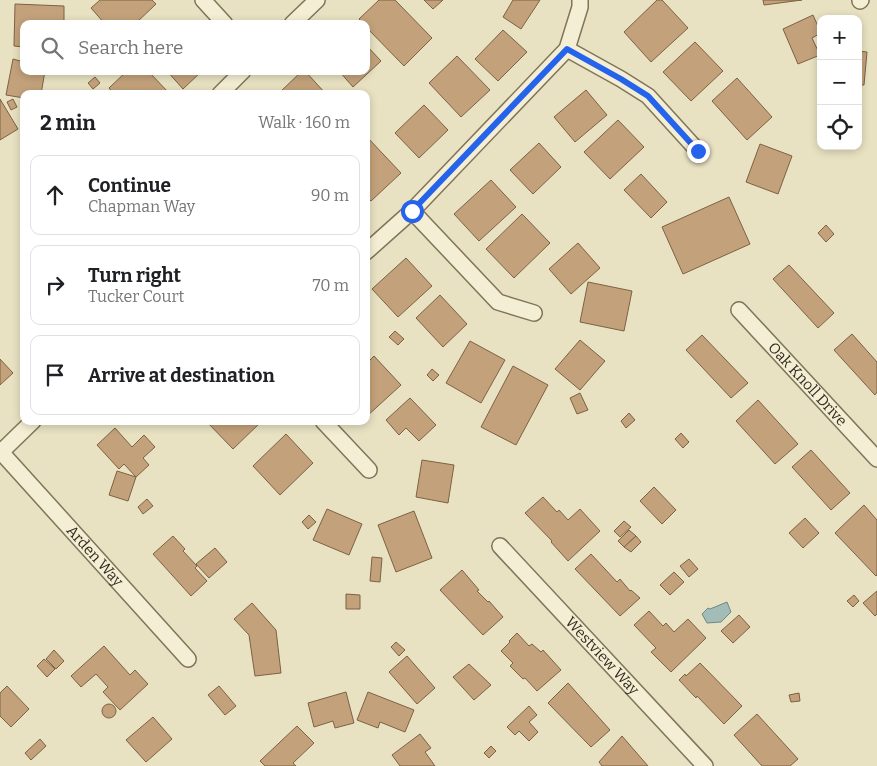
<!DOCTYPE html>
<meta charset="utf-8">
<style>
:root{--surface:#fff;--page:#f6f6f6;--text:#202124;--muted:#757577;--line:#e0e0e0}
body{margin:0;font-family:Bitter,serif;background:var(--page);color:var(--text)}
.controls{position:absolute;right:15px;top:15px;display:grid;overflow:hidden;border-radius:10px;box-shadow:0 2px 8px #0003}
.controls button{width:45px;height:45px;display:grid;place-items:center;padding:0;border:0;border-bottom:1px solid var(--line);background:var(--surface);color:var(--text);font:25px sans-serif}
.stop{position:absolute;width:15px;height:15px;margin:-11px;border:4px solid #2563eb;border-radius:50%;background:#fff}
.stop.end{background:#2563eb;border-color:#fff;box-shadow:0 1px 5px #0008}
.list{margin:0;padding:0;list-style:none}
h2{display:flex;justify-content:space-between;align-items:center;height:65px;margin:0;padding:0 20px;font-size:21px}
h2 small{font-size:16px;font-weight:400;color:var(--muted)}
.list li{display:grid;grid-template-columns:32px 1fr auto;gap:15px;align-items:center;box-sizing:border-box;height:80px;margin:0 10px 10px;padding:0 10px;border:1px solid var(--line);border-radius:10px}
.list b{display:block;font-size:19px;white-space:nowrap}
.list p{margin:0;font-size:16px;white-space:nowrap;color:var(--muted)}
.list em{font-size:16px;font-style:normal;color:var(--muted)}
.icon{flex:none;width:28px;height:28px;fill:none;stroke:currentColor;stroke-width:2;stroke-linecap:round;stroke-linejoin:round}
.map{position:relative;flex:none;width:877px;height:766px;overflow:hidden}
.search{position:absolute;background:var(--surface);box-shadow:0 2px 8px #0003;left:20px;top:20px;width:350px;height:55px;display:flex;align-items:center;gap:12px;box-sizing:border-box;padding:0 18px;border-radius:10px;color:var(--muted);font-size:19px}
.panel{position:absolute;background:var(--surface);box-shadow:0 2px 8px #0003;left:20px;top:90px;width:350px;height:335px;border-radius:10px}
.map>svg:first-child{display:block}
.water{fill:#a4bcb8;stroke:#6c8885}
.building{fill:#c3a27b;stroke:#7d6143}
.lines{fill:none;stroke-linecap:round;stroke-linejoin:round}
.minor-casing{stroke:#80745b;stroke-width:18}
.minor{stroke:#f4efd4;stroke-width:15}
.route{stroke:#2563eb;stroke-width:6}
.labels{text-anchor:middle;stroke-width:4;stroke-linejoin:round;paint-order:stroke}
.street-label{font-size:15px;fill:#322a1e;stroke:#f1ecd0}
</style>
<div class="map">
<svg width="877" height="766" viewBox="0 0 877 766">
<rect width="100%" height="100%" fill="#e8e2c2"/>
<path class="water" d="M727,602L731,612L721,622L707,623L702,614L708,608L710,609Z"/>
<g class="building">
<path d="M100,0H152L156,4L135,24H105L91,8Z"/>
<path d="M379,0H395L432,38L404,66L366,27V24H363L359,19Z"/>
<path d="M424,0H443L433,9Z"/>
<path d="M513,0H540L521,29L503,17Z"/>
<path d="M657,0H662L688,28L651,62L624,32Z"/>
<path d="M763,0H802L764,5Z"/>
<path d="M15,4L64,6V24H24V47L14,46Z"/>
<path d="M813,15L821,33L812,38L820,55L798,64L783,29Z"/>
<path d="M503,30L527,52L498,81L475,59Z"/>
<path d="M695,42L723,71L691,101L663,72Z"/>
<path d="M366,45L381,61L353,87L339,71H366Z"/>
<path d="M858,51L867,52L864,85H858Z"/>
<path d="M457,56L490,90L461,117L429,83Z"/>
<path d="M13,59L24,62V71H45L41,94H24V98L6,95Z"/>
<path d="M127,71H148L170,94H114L109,88Z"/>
<path d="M167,71H202L183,89Z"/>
<path d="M302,71H305L326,94H278Z"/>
<path d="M95,77L100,83L93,89L88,83Z"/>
<path d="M737,78L772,117L747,140L712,101Z"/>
<path d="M586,90L607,115L575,142L554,117Z"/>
<path d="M0,99L18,129L0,140Z"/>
<path d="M13,99L17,107L11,110L7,102Z"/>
<path d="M424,105L448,130L419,158L395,133Z"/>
<path d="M618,120L644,147L610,179L584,152Z"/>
<path d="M367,137L401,173L371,201L366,196Z"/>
<path d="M539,143L561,167L533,194L510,170Z"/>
<path d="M760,144L792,156L778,194L746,182Z"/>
<path d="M641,174L667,202L651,218L624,190Z"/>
<path d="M491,180L516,207L479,241L454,214Z"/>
<path d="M729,197L750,244L683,274L662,227Z"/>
<path d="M522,214L550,243L514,278L486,249Z"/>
<path d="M826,225L834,234L826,242L818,233Z"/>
<path d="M578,243L600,268L571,294L549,269Z"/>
<path d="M406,258L432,286L398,317L372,289Z"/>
<path d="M789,265L834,313L818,328L773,279Z"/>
<path d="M588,282L632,291L624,331L580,322Z"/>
<path d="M440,295L467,324L443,347L416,318Z"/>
<path d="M395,331L404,339L398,345L389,337Z"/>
<path d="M852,334L877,362V392L875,395L834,350Z"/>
<path d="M702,335L748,383L731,398L686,350Z"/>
<path d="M580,340L605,361L580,390L555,369Z"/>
<path d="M470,341L505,360L481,403L446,383Z"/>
<path d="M374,356L401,385L366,417V364Z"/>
<path d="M0,359L13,373L0,385Z"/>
<path d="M513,366L548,385L516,445L481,427Z"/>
<path d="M432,369L439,375L433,381L427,375Z"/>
<path d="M580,393L588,410L577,414L570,398Z"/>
<path d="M410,398L436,425L419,441L406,428L399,435L386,420Z"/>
<path d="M758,400L798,444L775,464L736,421Z"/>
<path d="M629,413L635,420L626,428L621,421Z"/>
<path d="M206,421H262L233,449Z"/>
<path d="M115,428L132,447L144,435L155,447L143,458L149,465L136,477L124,464L119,469L97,445Z"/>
<path d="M681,433L689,442L683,448L675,439Z"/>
<path d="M286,434L313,463L280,495L253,466Z"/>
<path d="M811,450L850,493L831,510L792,467Z"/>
<path d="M422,460L454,465L448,503L416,497Z"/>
<path d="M117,471L136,477L128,501L109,495Z"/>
<path d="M654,487L676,510L662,524L640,501Z"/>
<path d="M543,497L557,512L559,510L568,520L580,509L600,531L568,561L551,542L552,541L525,513Z"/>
<path d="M147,499L153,506L143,514L138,507Z"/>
<path d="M864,505L877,520V575L876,576L835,533Z"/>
<path d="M327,509L362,524L349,555L313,540Z"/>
<path d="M414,511L432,558L396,572L378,525Z"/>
<path d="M309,515L316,522L308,529L302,522Z"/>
<path d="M805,518L819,533L803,548L789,533Z"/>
<path d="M624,521L631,527L620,537L614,531Z"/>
<path d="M629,530L636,536L624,547L618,541Z"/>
<path d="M173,536L185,549L183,551L197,566L195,568L207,581L191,596L153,554Z"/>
<path d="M636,536L641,542L631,552L624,547Z"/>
<path d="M215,548L227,562L209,578L196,564Z"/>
<path d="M591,554L617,582L620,579L630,591L631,590L640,598L620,616L575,569Z"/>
<path d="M372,557L382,558L380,582L370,581Z"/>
<path d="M689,559L698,569L689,577L680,566Z"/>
<path d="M462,570L479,590L477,591L488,602L489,601L503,617L483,635L440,590Z"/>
<path d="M674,572L684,582L670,595L660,585Z"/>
<path d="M877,591V614L875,616L863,603Z"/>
<path d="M346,594L360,595V609H346Z"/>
<path d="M854,595L859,601L853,607L847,601Z"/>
<path d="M252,603L276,630L281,673L255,676L249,635L234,619Z"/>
<path d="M649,611L663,626L666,623L674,632L688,619L706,638L671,672L651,652L656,648L634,625Z"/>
<path d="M739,615L750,627L733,643L721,631Z"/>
<path d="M517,633L529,646L532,644L541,652L543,650L561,670L537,691L525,678L523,679L510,666L513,663L501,651L510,642L509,641Z"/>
<path d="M396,642L405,650L399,656L391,647Z"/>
<path d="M104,646L130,675L135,670L148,684L120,710L103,692L108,687L96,674L81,687L71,676Z"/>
<path d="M54,650L64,661L56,669L46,659Z"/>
<path d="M407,656L435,688L417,704L389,672Z"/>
<path d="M44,659L55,669L47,677L37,666Z"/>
<path d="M700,663L742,706L724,724L697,696L696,698L679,680L685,674L686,676Z"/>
<path d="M469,664L491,685L474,700L453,677Z"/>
<path d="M568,683L610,730L591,747L548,703Z"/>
<path d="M7,686L29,709L11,727L0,716V693Z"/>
<path d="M219,686L236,706L225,715L208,695Z"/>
<path d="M346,692L354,723L335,728L333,721L314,727L308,703Z"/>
<path d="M368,692L414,710L405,732L380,722L378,728L357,720Z"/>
<path d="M799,693L800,701L791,702L789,695Z"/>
<circle cx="109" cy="711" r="7"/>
<path d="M529,706L537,715L529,722L538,732L529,741L519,731L515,735L507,727Z"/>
<path d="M757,714L798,759L790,766H762L734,735Z"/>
<path d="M153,717L172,739L146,762L126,740Z"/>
<path d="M297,726L314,743L293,763L296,766H265L260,761Z"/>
<path d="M420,734L431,748L425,752L435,766H400L392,755Z"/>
<path d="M622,736L648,766H602L599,762Z"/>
<path d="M40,739L46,746L31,760L25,753Z"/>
<path d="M491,746L496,751L489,758L484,753Z"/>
</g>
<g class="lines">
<defs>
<g id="minor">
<path d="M203,0L225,24"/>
<path d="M860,1L861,0"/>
<path d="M292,24L317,0"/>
<path d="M567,49L621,79L648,96L698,151"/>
<path d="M220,94L243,71"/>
<path d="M412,211L498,302L534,313"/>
<path d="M366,252L412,211L567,49L580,7V0"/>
<path id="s1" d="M739,310L877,459"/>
<path d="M323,421L369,470"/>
<path id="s2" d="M1,452L188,659"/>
<path d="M0,453L33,421"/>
<path id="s3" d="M500,546L705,766"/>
</g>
</defs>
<use href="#minor" class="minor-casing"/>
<use href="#minor" class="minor"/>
</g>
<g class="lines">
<path class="route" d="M412,211L567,49L621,79L648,96L698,151"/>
</g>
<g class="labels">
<g class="street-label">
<text dy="5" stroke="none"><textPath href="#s1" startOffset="101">Oak Knoll Drive</textPath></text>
<text dy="5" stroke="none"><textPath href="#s2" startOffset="140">Arden Way</textPath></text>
<text dy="5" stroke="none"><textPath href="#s3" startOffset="150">Westview Way</textPath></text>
</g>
</g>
</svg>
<div class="controls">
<button>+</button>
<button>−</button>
<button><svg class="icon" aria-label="locate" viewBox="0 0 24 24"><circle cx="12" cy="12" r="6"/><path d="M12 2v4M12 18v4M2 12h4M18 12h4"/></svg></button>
</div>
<div class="stop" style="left:412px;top:211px"></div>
<div class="stop end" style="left:698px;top:151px"></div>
<div class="search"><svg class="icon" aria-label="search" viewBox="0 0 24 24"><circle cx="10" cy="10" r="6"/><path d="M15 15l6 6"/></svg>Search here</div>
<section class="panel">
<h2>2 min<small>Walk · 160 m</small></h2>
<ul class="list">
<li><svg class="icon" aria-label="ahead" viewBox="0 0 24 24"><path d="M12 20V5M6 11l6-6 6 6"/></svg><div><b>Continue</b><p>Chapman Way</p></div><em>90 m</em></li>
<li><svg class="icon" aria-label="right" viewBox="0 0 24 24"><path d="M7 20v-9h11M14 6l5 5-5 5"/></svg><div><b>Turn right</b><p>Tucker Court</p></div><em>70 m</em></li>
<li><svg class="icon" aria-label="arrive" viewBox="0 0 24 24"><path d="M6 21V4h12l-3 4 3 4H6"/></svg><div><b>Arrive at destination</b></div></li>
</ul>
</section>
</div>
